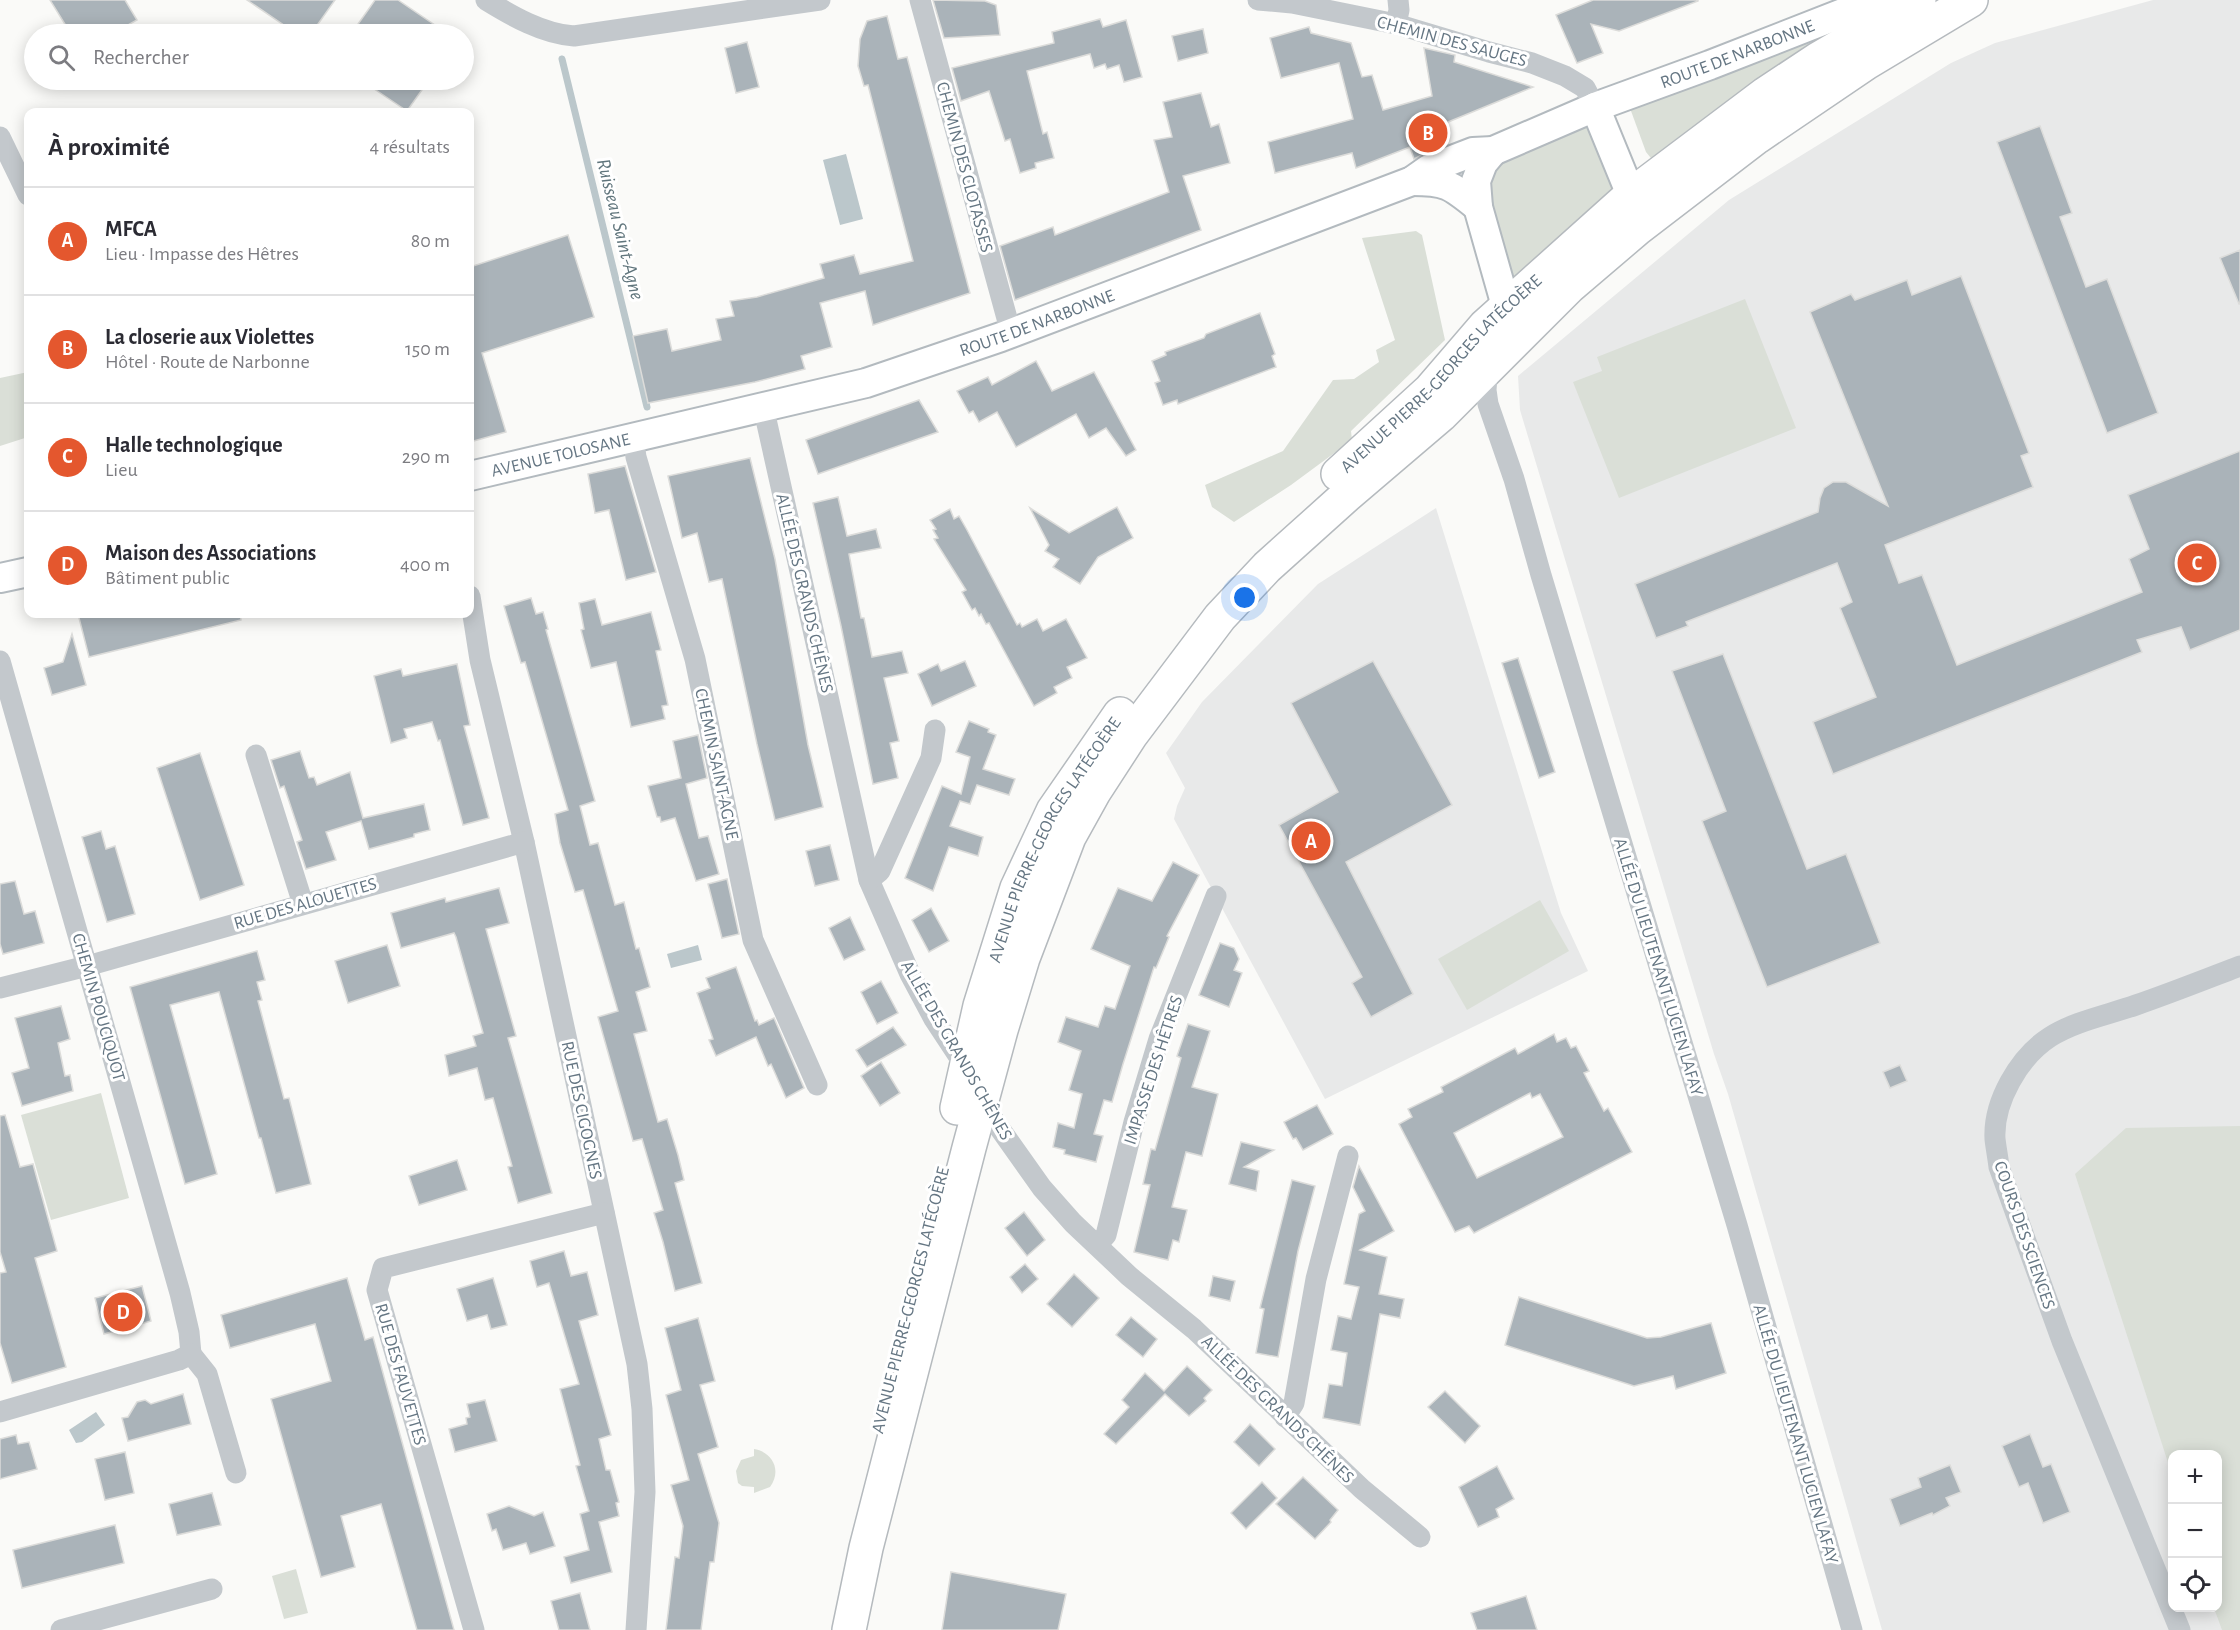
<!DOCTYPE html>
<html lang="fr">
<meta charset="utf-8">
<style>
:root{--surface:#fff;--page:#f2f2f3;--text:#2b2b33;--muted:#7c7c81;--line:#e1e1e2;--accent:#e4572e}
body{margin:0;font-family:"Alegreya Sans",sans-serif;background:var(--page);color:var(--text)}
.controls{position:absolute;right:18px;bottom:18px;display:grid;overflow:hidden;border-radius:12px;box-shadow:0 3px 15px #0003}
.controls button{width:54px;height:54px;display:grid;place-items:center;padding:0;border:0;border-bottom:2px solid var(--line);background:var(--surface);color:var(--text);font:30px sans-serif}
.you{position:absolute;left:1245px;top:598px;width:21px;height:21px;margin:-15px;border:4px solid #fff;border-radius:50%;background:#1a73e8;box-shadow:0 0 0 9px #1a73e833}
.badge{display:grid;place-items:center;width:39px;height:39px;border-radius:50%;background:var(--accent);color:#fff;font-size:20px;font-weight:700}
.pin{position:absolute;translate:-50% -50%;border:3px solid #fff;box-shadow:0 2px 6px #0006}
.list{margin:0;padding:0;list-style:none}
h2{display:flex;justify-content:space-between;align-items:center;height:78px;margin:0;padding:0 24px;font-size:26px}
h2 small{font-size:20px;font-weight:400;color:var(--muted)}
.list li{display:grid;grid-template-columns:39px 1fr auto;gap:18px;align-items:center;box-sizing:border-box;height:108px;padding:0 24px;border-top:2px solid var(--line)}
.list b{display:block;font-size:22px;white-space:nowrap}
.list p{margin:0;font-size:20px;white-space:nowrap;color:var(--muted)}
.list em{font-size:20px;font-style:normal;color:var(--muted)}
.icon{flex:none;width:33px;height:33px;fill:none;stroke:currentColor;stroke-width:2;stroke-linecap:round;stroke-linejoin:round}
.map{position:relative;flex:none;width:2240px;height:1630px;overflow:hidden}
.search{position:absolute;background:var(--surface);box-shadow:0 3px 15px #0003;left:24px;top:24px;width:450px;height:66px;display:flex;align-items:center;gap:15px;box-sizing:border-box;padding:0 21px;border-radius:33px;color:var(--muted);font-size:22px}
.panel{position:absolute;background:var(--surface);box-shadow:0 3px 15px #0003;left:24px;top:108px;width:450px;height:510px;border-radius:12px}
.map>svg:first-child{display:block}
.built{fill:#e8e9e9;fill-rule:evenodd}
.green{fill:#dadfd7}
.water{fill:#bbc7cb}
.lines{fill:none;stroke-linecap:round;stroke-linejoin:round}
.stream{stroke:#bbc7cb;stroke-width:7}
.building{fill:#aab3b9;stroke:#dcdcda;stroke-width:1.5;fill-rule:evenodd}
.secondary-casing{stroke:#b3babf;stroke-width:32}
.primary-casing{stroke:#b5babe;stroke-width:36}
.minor{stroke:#c3c8cc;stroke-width:21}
.secondary{stroke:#fff;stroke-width:28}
.primary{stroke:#fff;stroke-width:33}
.labels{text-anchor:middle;stroke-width:6;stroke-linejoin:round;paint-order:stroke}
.street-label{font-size:18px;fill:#657683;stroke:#fff}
.water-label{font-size:20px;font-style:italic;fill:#60757c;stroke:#fff}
</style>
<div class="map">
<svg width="2240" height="1630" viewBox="0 0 2240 1630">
<rect width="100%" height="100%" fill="#fafaf8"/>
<g class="built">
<path d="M2153,0H2240V1630H1882L1728,1094L1714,1054L1520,410L1518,376L1729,200L1951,63L1995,43ZM2172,1454H2218V1608H2172Z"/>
<path d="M1436,508L1561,913L1588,971L1325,1099L1174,819L1177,806L1185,788L1166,753L1202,702L1318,584Z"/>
</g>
<g class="green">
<path d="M1865,10L1655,163L1646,152L1627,100Z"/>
<path d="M1586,126L1592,127L1615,193L1518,279L1513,277L1486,179L1489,167Z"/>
<path d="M1416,231L1422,235L1445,340L1351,431L1352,440L1291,485L1234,522L1212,507L1205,485L1283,451L1333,380L1354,379L1379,362L1376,350L1395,340L1362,238Z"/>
<path d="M1745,299L1796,428L1619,498L1573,382L1602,371L1597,357Z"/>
<path d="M28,372V437L0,446V378Z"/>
<path d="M1540,900L1569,951L1467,1010L1438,959Z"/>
<path d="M101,1093L129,1198L51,1220L21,1115Z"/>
<path d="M2240,1126V1630H2222L2214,1608H2218V1454H2172V1475L2075,1174L2126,1128Z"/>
<path d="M754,1449C773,1452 782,1471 770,1487L754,1493V1487L742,1486L738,1483L736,1471L741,1460L754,1456Z"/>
<path d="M296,1569L308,1613L284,1619L272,1576Z"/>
</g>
<g class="water">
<path d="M846,154L863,219L840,225L823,160Z"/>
<path d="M698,945L702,960L671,968L667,954Z"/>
<path d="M96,1412L105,1425L82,1442L76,1443L69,1430Z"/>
</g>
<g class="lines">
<path class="stream" d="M562,59L647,407"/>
</g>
<g class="building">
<path d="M50,0H125L137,20L112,34H71Z"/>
<path d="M247,0H335L311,34H297Z"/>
<path d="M375,0H398L448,34H351Z"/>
<path d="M933,0L985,1L996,5L1000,35L944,38Z"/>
<path d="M1593,0H1698V1L1619,31L1591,24L1603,53L1577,63L1556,15Z"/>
<path d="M887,16L898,59L907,57L970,293L873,325L865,291L820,303L832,347L801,356L805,369L755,382L648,403L633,336L667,329L672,351L721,340L716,319L734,316L730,301L757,297L824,278L820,264L854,255L860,274L913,261L868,85L864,86L858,66L860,39L867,21Z"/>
<path d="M1100,19L1103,27L1126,20L1142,77L1124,82L1119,65L1107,69L1105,64L1094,68L1090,54L1027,71L1043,134L1047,132L1054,158L1035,163L1036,168L1020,173L1010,139L1005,141L989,91L961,101L952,68L1054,43L1052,32Z"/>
<path d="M1309,27L1311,33L1351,43L1362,77L1372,75L1383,110L1432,96L1424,48L1455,55L1454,62L1533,87L1436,127L1439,137L1429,140L1432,150L1414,159L1410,147L1356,168L1352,153L1275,173L1268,142L1353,119L1339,63L1281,78L1270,38Z"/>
<path d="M1203,29L1208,53L1178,61L1172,36Z"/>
<path d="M747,42L759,87L736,93L725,48Z"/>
<path d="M361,80H429L407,111Z"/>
<path d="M1201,93L1211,127L1219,124L1230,163L1183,176L1201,230L1015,300L1000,246L1053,227L1055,235L1169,192L1154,140L1172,137L1163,102Z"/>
<path d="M2040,126L2072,213L2060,217L2086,287L2107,279L2158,413L2107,433L1997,142Z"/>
<path d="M568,235L594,317L482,353L506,432L470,442V267Z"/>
<path d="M2240,250V304H2239L2220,258Z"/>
<path d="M1961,276L2029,453L2021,456L2033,487L1885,545L1899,583L1922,575L1957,665L2142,592L2129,559L2149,549L2128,495L2240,451V630L2190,650L2181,627L2137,640L2142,652L1833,774L1813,722L1876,697L1840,608L1852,602L1837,563L1686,622L1688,626L1656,638L1635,584L1818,512L1820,498L1824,488L1833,482H1846L1888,506L1810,312L1851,294L1855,300L1907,280L1912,295Z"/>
<path d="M1260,313L1275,354L1272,356L1276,367L1178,404L1177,400L1163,405L1155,383L1160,381L1152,361L1166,355L1165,352L1204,338L1206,334Z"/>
<path d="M1036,361L1052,391L1094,372L1136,450L1126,456L1106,428L1089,438L1076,414L1016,447L997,412L979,422L973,411L969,413L957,391L988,377L992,385Z"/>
<path d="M919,400L938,432L818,474L806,440Z"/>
<path d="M750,458L775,559L808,745L823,807L775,820L757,744L722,579L709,582L697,533L682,538L668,476Z"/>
<path d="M625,466L656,572L626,580L609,510L595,513L588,474Z"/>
<path d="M838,497L847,536L876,529L881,548L849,554L861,618H864L872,657L902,651L908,673L884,678L899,741L890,743L898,778L873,784L841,626L813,503Z"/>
<path d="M1117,507L1133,538L1098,557L1080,584L1053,567L1059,559L1045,551L1049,545L1030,508L1069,533Z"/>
<path d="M950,509L954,519L959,516L967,530L1017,625L1020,623L1022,627L1037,619L1043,631L1066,619L1087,658L1067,667L1072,678L1054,687L1057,693L1034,706L989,623L986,624L981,614L979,616L975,608L972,610L962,592L966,590L934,539L938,538L933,530L936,529L930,520Z"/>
<path d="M531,598L536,614L543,612L548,629L546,630L595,801L580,806L590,845L598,843L615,905L624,902L636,949L639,948L650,987L636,992L647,1031L634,1034L658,1122L667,1119L678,1155L684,1180L675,1183L702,1283L675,1291L663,1242L654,1213L663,1210L642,1139L633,1141L598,1017L618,1011L583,890L575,892L560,843L555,814L568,810L525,662L521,663L504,606Z"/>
<path d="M595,599L602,625L651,612L661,650L656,651L668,705L662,706L665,719L631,727L616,662L591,668L581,630L584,629L579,603Z"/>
<path d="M78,614H240L241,620L89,657Z"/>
<path d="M72,634L86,685L52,695L44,668L63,662Z"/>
<path d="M1723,654L1807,869L1846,854L1880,943L1767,987L1702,821L1726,811L1672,671Z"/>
<path d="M1518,658L1555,772L1539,778L1502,663Z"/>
<path d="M965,661L976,686L932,706L918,674L938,664L941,671Z"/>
<path d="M1373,661L1452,805L1346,862L1413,994L1371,1017L1352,983L1362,977L1279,825L1338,792L1291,703Z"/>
<path d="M457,664L470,725L464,726L489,818L463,825L440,740L438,741L432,722L404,729L407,738L391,743L374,676L401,669L403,676Z"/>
<path d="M969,721L989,729L988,732L996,735L983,769L1015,779L1009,795L977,785L970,804L960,801L950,826L983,837L978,856L949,847L933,891L905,878L942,786L961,794L970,757L956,752Z"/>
<path d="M698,735L707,778L686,784L699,838L708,836L719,874L696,881L675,818L661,822L660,817H657L648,786L681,778L673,741Z"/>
<path d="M300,751L309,778L314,777L317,785L350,772L363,818L424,804L430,830L414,834V837L369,849L361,821L326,832L336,860L306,869L297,842L302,840L284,786L280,788L271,760Z"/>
<path d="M200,753L244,885L200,900L157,768Z"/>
<path d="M101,831L106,849L115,846L135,914L107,922L82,837Z"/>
<path d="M830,845L839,880L815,886L806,851Z"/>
<path d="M1173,862L1199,875L1167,936L1169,937L1156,968L1154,967L1123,1064L1112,1102L1104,1100L1094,1134L1103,1136L1096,1162L1064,1154L1065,1150L1053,1147L1058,1123L1074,1128L1082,1094L1069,1090L1081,1051L1058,1042L1066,1017L1098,1027L1105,1006L1115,1009L1130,966L1091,949L1118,888L1152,901Z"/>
<path d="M727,879L739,934L722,938L708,884Z"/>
<path d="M15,881L24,914L35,911L44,943L3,954L0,944V884Z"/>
<path d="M499,888L509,923L486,929L516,1036L508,1038L552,1193L518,1203L508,1167L512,1166L493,1098L485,1100L477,1068L449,1076L445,1055L476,1046L473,1036L483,1033L456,937L454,933L401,948L391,913L445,898L446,902Z"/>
<path d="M931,908L949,941L929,952L912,920Z"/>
<path d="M850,917L865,950L844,960L829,928Z"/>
<path d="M1220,943L1234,948L1239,959L1234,970L1242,973L1229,1007L1199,995Z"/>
<path d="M387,945L400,986L348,1003L335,961Z"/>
<path d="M257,951L265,980L257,982L262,1000L258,1001L284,1099L289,1098L311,1184L276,1193L261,1138H259L219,992L170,1005L217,1174L185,1184L130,987Z"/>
<path d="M736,967L755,1021L757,1020L759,1025L774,1018L804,1088L786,1098L771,1064L768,1066L756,1037L716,1056L709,1040L713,1039L697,993L710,988L706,978Z"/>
<path d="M881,981L898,1013L877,1024L861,992Z"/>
<path d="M61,1006L70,1039L58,1043L65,1076L70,1075L73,1091L22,1106L12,1073L29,1068L15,1018Z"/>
<path d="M1188,1024L1210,1031L1192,1087L1218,1094L1202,1156L1186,1152L1172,1207L1187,1210L1179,1242L1173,1240L1168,1260L1134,1252L1150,1185L1143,1184L1151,1149L1155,1150L1181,1058L1177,1056Z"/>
<path d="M893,1027L906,1045L867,1067L856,1050Z"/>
<path d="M1554,1034L1557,1042L1566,1038L1571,1048L1576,1046L1589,1071L1584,1073L1604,1111L1608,1108L1632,1152L1474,1233L1469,1226L1455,1232L1399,1124L1412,1117L1408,1109L1443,1092L1441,1087L1515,1048L1518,1054ZM1530,1093L1532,1098L1540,1094L1563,1137L1477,1178L1454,1133Z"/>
<path d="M881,1062L900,1093L880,1106L861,1076Z"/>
<path d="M1900,1065L1907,1081L1890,1088L1883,1072Z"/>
<path d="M1317,1105L1333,1134L1303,1150L1296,1138L1293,1139L1284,1122Z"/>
<path d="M5,1115L20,1167L33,1164L57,1251L35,1258L66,1367L12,1383L0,1343V1273L6,1272L0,1252V1116Z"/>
<path d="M1241,1142L1274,1150L1244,1167L1259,1171L1256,1191L1229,1184Z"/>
<path d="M457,1160L467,1190L419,1205L409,1176Z"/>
<path d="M1359,1166L1394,1231L1360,1250L1387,1257L1379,1294L1404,1299L1400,1318L1380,1314L1360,1425L1323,1418L1329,1384L1342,1386L1347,1353L1331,1350L1338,1316L1351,1319L1359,1287L1344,1284L1359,1214L1365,1211L1353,1187Z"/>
<path d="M1292,1180L1315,1186L1298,1251L1278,1357L1256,1353L1264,1309L1260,1308Z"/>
<path d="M1024,1212L1045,1240L1027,1256L1005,1228Z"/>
<path d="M564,1251L571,1276L587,1272L598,1315L579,1321L611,1435L599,1439L606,1470H610L619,1502L616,1503L619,1516L599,1522L612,1572L571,1583L564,1557L589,1550L580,1514L589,1511L576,1466L580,1465L560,1389L579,1384L549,1283L537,1287L530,1261Z"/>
<path d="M1025,1264L1038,1279L1022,1293L1010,1277Z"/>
<path d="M1074,1274L1099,1298L1072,1327L1047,1304Z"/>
<path d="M1213,1276L1235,1281L1230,1301L1209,1296Z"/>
<path d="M347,1278L365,1340L373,1337L454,1630H417L381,1504L341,1516L355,1567L321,1577L271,1399L331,1381L315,1324L230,1348L221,1315Z"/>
<path d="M493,1278L507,1325L491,1329L487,1315L467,1321L457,1289Z"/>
<path d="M142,1286L151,1321L104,1334L95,1298Z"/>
<path d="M1519,1297L1647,1338L1661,1337L1711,1323L1726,1373L1676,1389L1673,1376L1634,1386L1505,1345Z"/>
<path d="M1131,1317L1157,1339L1143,1357L1116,1335Z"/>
<path d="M698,1318L715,1381L700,1385L718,1447L698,1454L719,1523L714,1562H710L701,1630H666L675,1557L679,1558L683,1526L671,1485L689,1480L666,1395L681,1390L665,1328Z"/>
<path d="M1187,1366L1212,1390L1204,1398L1206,1401L1189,1416L1165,1394L1116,1444L1104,1434L1129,1407L1122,1400L1145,1373L1164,1391Z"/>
<path d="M1445,1391L1480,1426L1465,1443L1428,1407Z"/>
<path d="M183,1394L191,1424L128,1441L122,1418L128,1417L137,1402L145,1400L151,1404Z"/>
<path d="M485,1400L497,1441L455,1452L449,1429L467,1424L466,1418L470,1417L467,1404Z"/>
<path d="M1250,1424L1275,1449L1259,1466L1234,1442Z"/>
<path d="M2030,1434L2043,1467L2051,1464L2070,1512L2043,1523L2028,1483L2019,1487L2002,1446Z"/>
<path d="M16,1435L18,1444L29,1442L37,1469L0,1479V1439Z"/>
<path d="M125,1452L134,1493L105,1500L95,1459Z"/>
<path d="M1950,1465L1961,1492L1946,1498L1950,1506L1933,1515L1932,1513L1900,1526L1890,1499L1921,1487L1918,1478Z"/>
<path d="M1497,1466L1514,1499L1496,1509L1499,1517L1478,1527L1459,1487Z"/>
<path d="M1303,1477L1338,1510L1330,1520L1331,1522L1315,1539L1276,1504Z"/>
<path d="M1262,1482L1277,1498L1246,1529L1231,1513Z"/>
<path d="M212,1493L221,1525L177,1535L169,1504Z"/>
<path d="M509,1506L534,1516L543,1512L555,1546L530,1554L526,1543L503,1550L496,1529L492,1531L487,1514Z"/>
<path d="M115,1525L124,1563L22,1588L13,1550Z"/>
<path d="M951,1572L1066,1594L1058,1630H942Z"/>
<path d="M580,1593L590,1630H559L551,1601Z"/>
<path d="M1526,1596L1537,1630H1477L1471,1613Z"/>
</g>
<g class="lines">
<defs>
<g id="secondary">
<path d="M1595,107L1631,195L1636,217"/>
<path d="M1493,151L1483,163L1476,181L1478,207L1506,306L1524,314"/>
<path d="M1412,181C1447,181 1451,185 1478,207"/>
<path id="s1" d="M470,476L866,383L1001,337L1412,181L1429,169L1473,152L1493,151L1595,107L1710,65L1876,0"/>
<path d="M0,578L28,572"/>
</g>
<g id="primary">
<path id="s2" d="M1338,474L1430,390L1485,326L1631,195L1765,94L1818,59L1919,0"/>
<path id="s3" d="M957,1108L980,1006L1017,888L1053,811L1120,714"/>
<path d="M849,1630L866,1548L969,1148L1001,1030L1023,958L1069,837L1094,792L1131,735L1220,617L1267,567L1346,496L1441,415L1569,287L1637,229L1757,137L1866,63L1971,0"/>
</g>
</defs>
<use href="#secondary" class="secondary-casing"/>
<use href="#primary" class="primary-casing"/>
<g class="minor">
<path d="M486,0C512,16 543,34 574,36L820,0"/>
<path d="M920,0L1011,333"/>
<path d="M1258,0L1292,3L1396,24L1489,52L1532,63L1565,76L1585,88L1595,107"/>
<path d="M1396,24L1399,10L1398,0"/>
<path d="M0,137L28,195"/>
<path d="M1488,364L1486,390L1488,404L1514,479L1541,575L1737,1225L1852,1630"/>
<path d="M763,406L869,880L910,974L934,1019L967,1069L993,1119L1042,1188L1073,1223L1129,1276L1194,1329L1362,1489L1420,1537"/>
<path d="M633,437L636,457L695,659L753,940L817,1085"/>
<path d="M470,596L480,660L524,842L637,1364L642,1409L645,1492L636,1630"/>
<path d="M0,661L180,1293L189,1332L191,1354"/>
<path d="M256,755L303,904"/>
<path d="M869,880L880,871L931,758L935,730"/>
<path d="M0,988L87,966L524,842"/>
<path d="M1097,1245L1106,1235L1134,1122L1159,1039L1216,896"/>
<path d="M191,1354L207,1374L236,1473"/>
<path d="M0,1412L179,1360L191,1354"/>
<path d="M1285,1417L1294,1403L1316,1279L1348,1156"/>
<path d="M61,1630L212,1589"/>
<path d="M474,1630L377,1290L383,1268L604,1213"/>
<path d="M2180,1630L2062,1341L1999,1167C1998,1158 1996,1148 1995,1139C1993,1102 2019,1057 2050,1037C2075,1021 2108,1015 2136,1005C2171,993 2206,979 2240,966"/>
</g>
<use href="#secondary" class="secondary"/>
<use href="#primary" class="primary"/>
</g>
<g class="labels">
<g class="street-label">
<text transform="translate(1452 41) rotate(15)" y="6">CHEMIN DES SAUGES</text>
<text dy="6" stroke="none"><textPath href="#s1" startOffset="1340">ROUTE DE NARBONNE</textPath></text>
<text transform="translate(965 167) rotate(75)" y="6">CHEMIN DES CLOTASSES</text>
<text dy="6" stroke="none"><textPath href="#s1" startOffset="588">ROUTE DE NARBONNE</textPath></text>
<text dy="6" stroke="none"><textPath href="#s2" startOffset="144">AVENUE PIERRE-GEORGES LATÉCOÈRE</textPath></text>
<text dy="6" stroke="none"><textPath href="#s1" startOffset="93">AVENUE TOLOSANE</textPath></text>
<text transform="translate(805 593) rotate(77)" y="6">ALLÉE DES GRANDS CHÊNES</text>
<text transform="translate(717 764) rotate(78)" y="6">CHEMIN SAINT-AGNE</text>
<text dy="6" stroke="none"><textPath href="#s3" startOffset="288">AVENUE PIERRE-GEORGES LATÉCOÈRE</textPath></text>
<text transform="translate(305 903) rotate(-16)" y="6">RUE DES ALOUETTES</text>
<text transform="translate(1659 967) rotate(73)" y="6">ALLÉE DU LIEUTENANT LUCIEN LAFAY</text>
<text transform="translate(99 1007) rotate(74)" y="6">CHEMIN POUCIQUOT</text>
<text transform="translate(957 1050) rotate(60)" y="6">ALLÉE DES GRANDS CHÊNES</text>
<text transform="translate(1153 1070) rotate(-72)" y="6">IMPASSE DES HÊTRES</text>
<text transform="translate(582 1110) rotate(78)" y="6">RUE DES CIGOGNES</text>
<text transform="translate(2025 1235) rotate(71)" y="6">COURS DES SCIENCES</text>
<text transform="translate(910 1300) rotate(-76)" y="6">AVENUE PIERRE-GEORGES LATÉCOÈRE</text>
<text transform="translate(401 1374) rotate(74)" y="6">RUE DES FAUVETTES</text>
<text transform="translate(1278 1409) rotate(44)" y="6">ALLÉE DES GRANDS CHÊNES</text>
<text transform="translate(1796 1434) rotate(74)" y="6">ALLÉE DU LIEUTENANT LUCIEN LAFAY</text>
</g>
<g class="water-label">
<text transform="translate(621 229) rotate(76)" y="7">Ruisseau Saint-Agne</text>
</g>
</g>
</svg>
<div class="controls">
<button>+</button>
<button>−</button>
<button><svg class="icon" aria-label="locate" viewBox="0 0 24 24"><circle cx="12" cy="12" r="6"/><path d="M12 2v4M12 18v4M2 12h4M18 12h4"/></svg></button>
</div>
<div class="you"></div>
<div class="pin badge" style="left:1311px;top:841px">A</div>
<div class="pin badge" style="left:1428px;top:133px">B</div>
<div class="pin badge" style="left:2197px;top:563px">C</div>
<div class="pin badge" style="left:123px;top:1312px">D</div>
<div class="search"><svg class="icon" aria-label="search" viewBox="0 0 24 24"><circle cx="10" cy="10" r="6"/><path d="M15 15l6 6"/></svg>Rechercher</div>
<section class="panel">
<h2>À proximité<small>4 résultats</small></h2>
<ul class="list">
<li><span class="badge">A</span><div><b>MFCA</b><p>Lieu · Impasse des Hêtres</p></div><em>80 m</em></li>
<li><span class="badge">B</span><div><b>La closerie aux Violettes</b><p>Hôtel · Route de Narbonne</p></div><em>150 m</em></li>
<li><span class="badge">C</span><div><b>Halle technologique</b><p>Lieu</p></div><em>290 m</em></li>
<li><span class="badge">D</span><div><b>Maison des Associations</b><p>Bâtiment public</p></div><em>400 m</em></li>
</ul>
</section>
</div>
